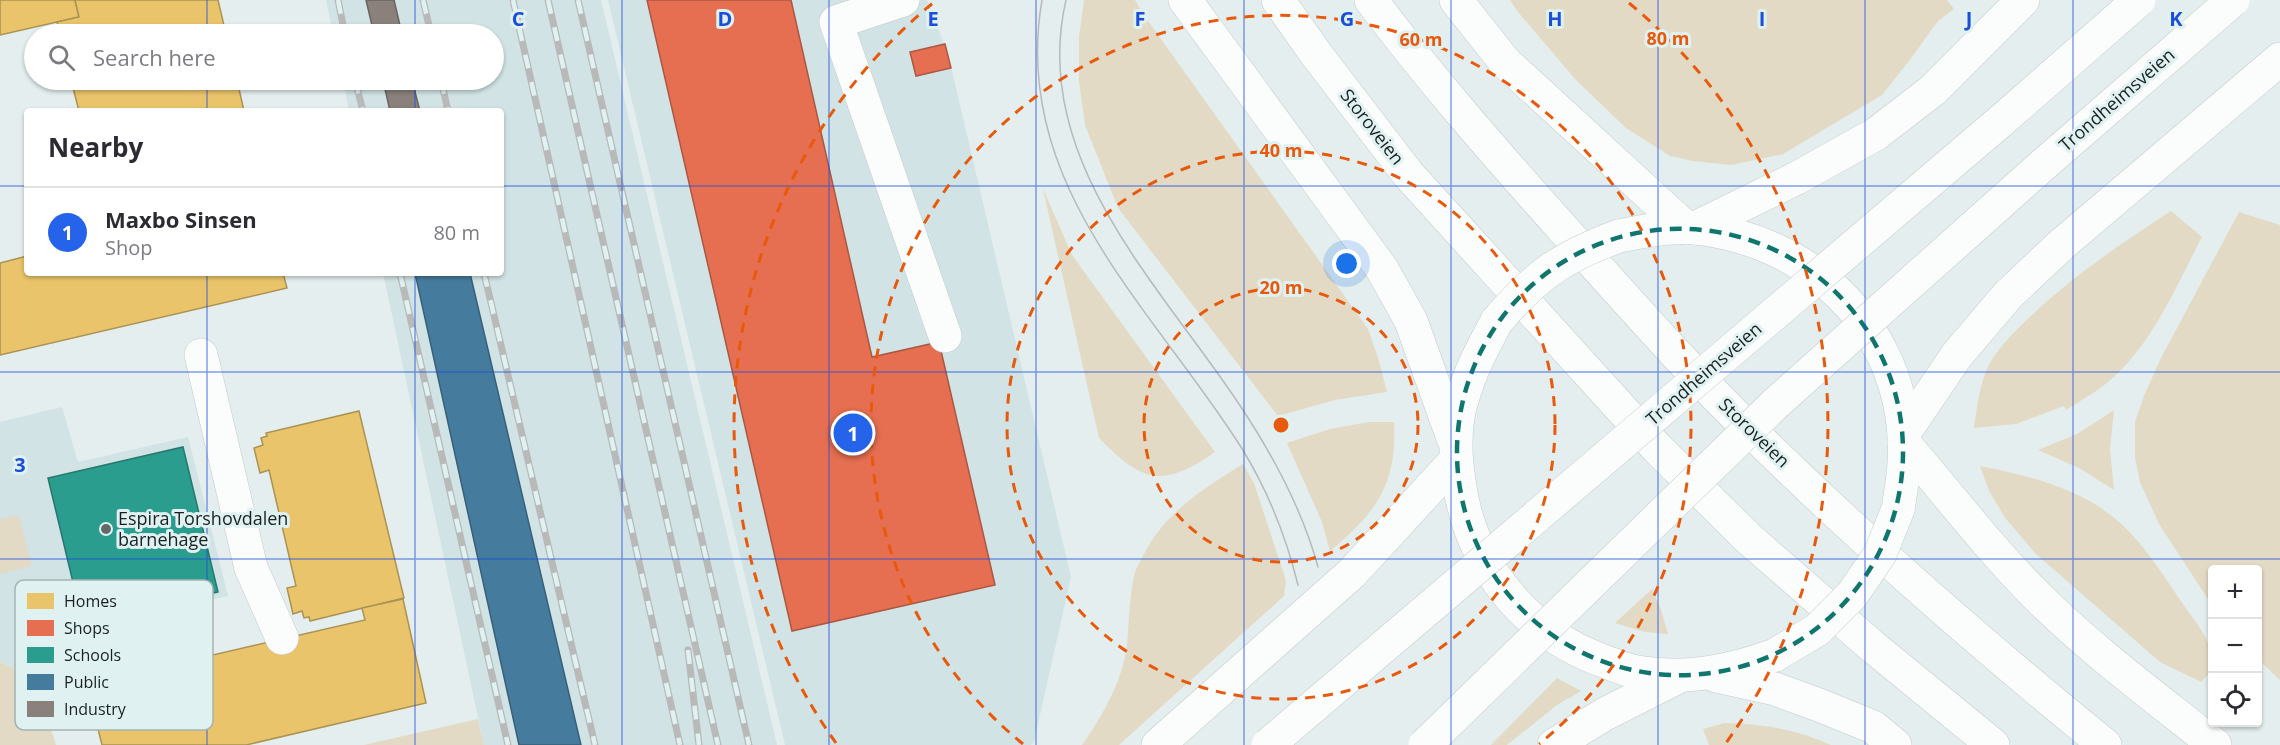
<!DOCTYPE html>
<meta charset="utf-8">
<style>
:root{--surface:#fff;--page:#f7f7f7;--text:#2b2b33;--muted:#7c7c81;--line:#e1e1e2;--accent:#2563eb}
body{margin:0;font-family:"Open Sans",sans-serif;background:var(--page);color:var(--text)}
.controls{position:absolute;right:18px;bottom:18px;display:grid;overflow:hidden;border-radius:6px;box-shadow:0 2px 4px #0004}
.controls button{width:54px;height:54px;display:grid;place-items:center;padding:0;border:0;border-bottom:2px solid var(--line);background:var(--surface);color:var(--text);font:30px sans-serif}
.you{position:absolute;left:1347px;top:264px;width:21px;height:21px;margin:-15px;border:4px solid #fff;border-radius:50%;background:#1a73e8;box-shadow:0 0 0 9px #1a73e833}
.badge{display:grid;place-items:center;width:39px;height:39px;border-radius:50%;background:var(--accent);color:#fff;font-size:20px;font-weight:700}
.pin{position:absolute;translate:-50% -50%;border:3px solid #fff;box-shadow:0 2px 6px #0006}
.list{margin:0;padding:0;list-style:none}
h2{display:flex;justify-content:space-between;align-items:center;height:78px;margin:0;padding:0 24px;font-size:26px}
h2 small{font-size:20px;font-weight:400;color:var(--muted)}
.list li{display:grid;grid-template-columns:39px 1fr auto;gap:18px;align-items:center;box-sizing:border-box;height:90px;padding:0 24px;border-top:2px solid var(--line)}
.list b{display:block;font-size:22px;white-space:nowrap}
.list p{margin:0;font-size:20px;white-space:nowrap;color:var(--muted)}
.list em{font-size:20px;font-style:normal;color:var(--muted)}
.icon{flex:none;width:33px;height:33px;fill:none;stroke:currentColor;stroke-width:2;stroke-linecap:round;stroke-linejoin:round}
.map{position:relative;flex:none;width:2280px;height:745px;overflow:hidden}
.search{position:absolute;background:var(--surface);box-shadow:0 2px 4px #0004;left:24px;top:24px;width:480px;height:66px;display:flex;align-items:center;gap:15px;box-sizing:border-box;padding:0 21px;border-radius:33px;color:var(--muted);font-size:22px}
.panel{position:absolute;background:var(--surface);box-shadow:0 2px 4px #0004;left:24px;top:108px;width:480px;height:168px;border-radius:6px}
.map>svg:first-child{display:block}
.built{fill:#d1e3e4}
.green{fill:#e3dac5}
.homes{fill:#e9c46a;stroke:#ab9354;stroke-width:1.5}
.shops{fill:#e76f51;stroke:#aa5843;stroke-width:1.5}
.schools{fill:#2a9d8f;stroke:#26786e;stroke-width:1.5}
.public{fill:#457b9d;stroke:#386078;stroke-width:1.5}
.industry{fill:#8a817c;stroke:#696461;stroke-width:1.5}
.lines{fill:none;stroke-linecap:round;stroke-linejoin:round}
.minor-casing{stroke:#c4cbcb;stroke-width:34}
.highway-casing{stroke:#c4cbcb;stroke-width:34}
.minor{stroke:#fbfcfc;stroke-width:33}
.highway{stroke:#fbfcfc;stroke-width:33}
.tram{stroke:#b8b9b9;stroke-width:1.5}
.rail-casing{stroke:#b8b9b9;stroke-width:7}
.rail{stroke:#e0f1f2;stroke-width:4.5;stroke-dasharray:14;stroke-linecap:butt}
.highway-bridge-casing{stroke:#c4cbcb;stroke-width:34;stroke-linecap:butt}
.highway-bridge{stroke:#fbfcfc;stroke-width:33}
.marked{fill:none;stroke:#0f766e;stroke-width:4.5;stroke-dasharray:12 8;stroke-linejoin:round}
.grid{fill:none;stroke:#1d4ed8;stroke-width:1.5;stroke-opacity:0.55}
.ring{fill:none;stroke:#e8590c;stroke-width:3;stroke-dasharray:10 8}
.poi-dot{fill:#616969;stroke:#e0f1f2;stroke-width:2}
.labels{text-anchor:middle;stroke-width:6;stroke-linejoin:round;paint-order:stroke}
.street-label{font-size:18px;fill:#1b2121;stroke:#e0f1f2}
.poi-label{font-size:18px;fill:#1b2121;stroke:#e0f1f2;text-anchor:start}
.key{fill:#e0f1f2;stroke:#a5b3b3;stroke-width:1.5}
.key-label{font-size:16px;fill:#1b2121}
.grid-label{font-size:20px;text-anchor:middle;font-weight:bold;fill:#1d4ed8;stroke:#e0f1f2;stroke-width:6;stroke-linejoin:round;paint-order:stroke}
.centre{fill:#e8590c;stroke:#e0f1f2;stroke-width:3}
.ring-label{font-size:18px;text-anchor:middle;font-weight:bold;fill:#e8590c;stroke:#e0f1f2;stroke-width:6;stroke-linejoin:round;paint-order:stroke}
</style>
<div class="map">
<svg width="2280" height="745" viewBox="0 0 2280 745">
<rect width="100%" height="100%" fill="#e4eeee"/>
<g class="built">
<path d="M326,0H601L777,745H484L383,273H501V111H349L343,80H494V34H333Z"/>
<path d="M608,0H927L948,54L1071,577L1034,742L1031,745H785Z"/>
<path d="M62,407L78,462L188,437L228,596L63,633L71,669L35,678L0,662V422Z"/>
</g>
<g class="green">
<path d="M1084,0H1135L1143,14L1368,329L1378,358L1387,392L1335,400L1278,416L1118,208L1085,125L1079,82V37Z"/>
<path d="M1510,0H1947L1954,9L1938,21L1909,61L1882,95L1783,154L1731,165L1693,161L1670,156L1626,128L1576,80L1518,12Z"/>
<path d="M1043,189L1072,255L1215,452C1162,489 1142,482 1099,438Z"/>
<path d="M2171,211L2202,237C2177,285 2151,347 2108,382C2095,393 2080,401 2066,410L2064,406L2016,424L1974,428C1977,409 1979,387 1987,369C1996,349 2015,331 2031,316C2074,275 2122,243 2171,211Z"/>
<path d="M2239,212L2280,225V680L2258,659V570H2212V605L2159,524L2140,482L2135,458V422L2144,396L2160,360Z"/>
<path d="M2114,410L2110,449L2114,490L2079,468L2038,450L2077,434Z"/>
<path d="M1369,422H1394C1397,484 1377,512 1330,551L1322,522L1287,443L1330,429Z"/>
<path d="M1243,464L1254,483L1286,581L1284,596L1119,745H1082C1102,717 1123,680 1127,645C1129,623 1129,599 1134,577C1135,569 1140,562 1143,556C1164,513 1204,488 1243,464Z"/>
<path d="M1980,466C2026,475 2075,487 2112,516C2141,539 2161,572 2181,601C2198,627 2213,638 2212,670L2201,682L2160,662L2036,554L2006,519L1989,491Z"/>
<path d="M19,515L32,566L0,574V519Z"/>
<path d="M1652,589L1661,610L1668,634L1645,632L1615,623Z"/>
<path d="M0,662L35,678L56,745H0Z"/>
<path d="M1557,678L1581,691L1557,705L1507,745H1491Z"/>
<path d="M478,719L484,745H364Z"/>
<path d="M1725,723C1763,724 1796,729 1831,745H1709L1703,729Z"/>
</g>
<g class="homes">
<path d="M0,0H75L79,17L0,35Z"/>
<path d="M75,0H218L226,34H60L57,22L79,17Z"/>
<path d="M71,80H237L244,111H79Z"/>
<path d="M27,256V273H283L287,288L0,355V263Z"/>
<path d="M359,411L404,598L310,621L309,617L304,618L302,611L293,614L287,588L296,586L269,470L260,473L254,448L263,445L261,438L267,436L266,433Z"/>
<path d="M403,599L426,703L246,745H102L87,684L365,620L362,608Z"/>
</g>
<g class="shops">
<path d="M647,0H791L872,357L939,342L995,585L792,631Z"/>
<path d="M945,44L951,68L916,76L910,52Z"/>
</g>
<path class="schools" d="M183,447L218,592L83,624L48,478Z"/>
<path class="public" d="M415,273H470L581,745H519Z"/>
<g class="industry">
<path d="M366,0H394L402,34H374Z"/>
<path d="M383,80H412L420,111H390Z"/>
</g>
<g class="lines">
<defs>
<g id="minor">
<path d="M903,0L836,22L945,336"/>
<path d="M201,355L251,568L282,638"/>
</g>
<g id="highway">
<path d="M1185,0L1382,269L1411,321L1453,438"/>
<path d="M1278,0L1316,54L1408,174L1657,448L1748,538L1872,646L1993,745"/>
<path d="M1371,0C1431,80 1497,155 1564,230C1614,286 1664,343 1717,397C1839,521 1971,636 2105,745"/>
<path d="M1456,0L1505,62L1686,228"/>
<path d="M1695,228L1797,178L1876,134L1933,90L2023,0"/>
<path d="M1619,236C1644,231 1670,226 1696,228C1807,240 1897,322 1904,436C1906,460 1902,485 1898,509"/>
<path d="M1497,321C1483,347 1470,371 1462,400C1454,426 1455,455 1459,481C1470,565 1526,634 1606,662C1615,665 1624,669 1632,671C1682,681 1728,672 1775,655"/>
<path d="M1904,433L1957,355L2008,295L2061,245L2280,59"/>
<path d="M1904,443C1948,494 1989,548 2036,595C2091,650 2155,697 2215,745"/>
<path d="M1716,676L1775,689L1819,705L1873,727L1895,745"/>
<path d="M1158,745L1352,573L1456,460"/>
<path d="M1554,745L1605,714L1680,676"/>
</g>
</defs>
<use href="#minor" class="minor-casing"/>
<use href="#highway" class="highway-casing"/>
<use href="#minor" class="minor"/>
<use href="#highway" class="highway"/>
<g class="tram">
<path d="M1042,0C1010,184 1152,307 1241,447C1267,489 1286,536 1298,585"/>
<path d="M1066,0C1029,158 1160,285 1239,404C1273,455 1302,508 1318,567"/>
<path d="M1280,745L1281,743"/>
</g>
<defs>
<g id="rail">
<path d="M338,0L345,34"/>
<path d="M423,0L431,34"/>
<path d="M513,0L680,745"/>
<path d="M548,0L718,745"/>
<path d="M578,0L749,745"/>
<path d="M355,80L363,111"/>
<path d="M441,80L448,111"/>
<path d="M400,273L508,745"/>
<path d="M484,273L595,745"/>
<path d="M688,650L699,745"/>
</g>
</defs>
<use href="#rail" class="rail-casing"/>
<use href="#rail" class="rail"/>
<defs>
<g id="highway-bridge">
<path d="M1497,321C1536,275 1562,257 1619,236"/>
<path d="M1775,655L1817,630L1852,595L1880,554L1898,509"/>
<path d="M1268,745L2002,120L2139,0"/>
<path d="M1425,745L1775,404L2044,164L2233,0"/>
</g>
</defs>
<use href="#highway-bridge" class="highway-bridge-casing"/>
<use href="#highway-bridge" class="highway-bridge"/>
</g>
<path class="marked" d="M1457 452a223 223 0 1 1 446 0a223 223 0 1 1-446 0Z"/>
<path class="grid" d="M207,0V34M415,0V34M622,0V745M829,0V745M1036,0V745M1244,0V745M1451,0V745M1658,0V745M1865,0V745M2073,0V745M207,80V111M415,80V111M0,186H27M501,186H2280M207,273V745M415,273V745M0,372H2280M0,559H2280"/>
<g class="ring">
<circle cx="1281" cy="425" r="137"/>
<circle cx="1281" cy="425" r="274"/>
<path d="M1023 744A410 410 0 1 1 1539 744"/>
<path d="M836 743A547 547 0 0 1 933 3M1629 3A547 547 0 0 1 1726 743"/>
</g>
<circle class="poi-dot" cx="106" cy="529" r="6"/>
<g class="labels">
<g class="street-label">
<text transform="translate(2117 100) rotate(-41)" y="6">Trondheimsveien</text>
<text transform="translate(1372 127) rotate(52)" y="6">Storoveien</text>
<text transform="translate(1704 374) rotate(-41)" y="6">Trondheimsveien</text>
<text transform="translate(1754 433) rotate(44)" y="6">Storoveien</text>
</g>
<g class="poi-label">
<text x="118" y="525">Espira Torshovdalen<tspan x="118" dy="21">barnehage</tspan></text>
</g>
</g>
<rect x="15" y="580" width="198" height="150" rx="9" class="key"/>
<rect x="27" y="593" width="27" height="16" fill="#e9c46a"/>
<rect x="27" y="620" width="27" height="16" fill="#e76f51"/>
<rect x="27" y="647" width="27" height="16" fill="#2a9d8f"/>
<rect x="27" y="674" width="27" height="16" fill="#457b9d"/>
<rect x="27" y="701" width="27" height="16" fill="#8a817c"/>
<g class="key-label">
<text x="64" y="607">Homes</text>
<text x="64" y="634">Shops</text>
<text x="64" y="661">Schools</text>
<text x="64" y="688">Public</text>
<text x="64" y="715">Industry</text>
</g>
<g class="grid-label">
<text x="518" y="26">C</text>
<text x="725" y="26">D</text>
<text x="933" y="26">E</text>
<text x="1140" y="26">F</text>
<text x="1347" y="26">G</text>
<text x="1555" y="26">H</text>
<text x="1762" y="26">I</text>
<text x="1969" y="26">J</text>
<text x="2176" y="26">K</text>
<text x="20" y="472">3</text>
</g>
<circle cx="1281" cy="425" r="9" class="centre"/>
<g class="ring-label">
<text x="1668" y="45">80 m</text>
<text x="1421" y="46">60 m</text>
<text x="1281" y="157">40 m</text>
<text x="1281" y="294">20 m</text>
</g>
</svg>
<div class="controls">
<button>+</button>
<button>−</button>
<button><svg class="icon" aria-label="locate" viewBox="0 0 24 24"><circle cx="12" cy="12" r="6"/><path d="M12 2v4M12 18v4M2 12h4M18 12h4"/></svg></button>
</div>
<div class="you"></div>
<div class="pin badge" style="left:853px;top:433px">1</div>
<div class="search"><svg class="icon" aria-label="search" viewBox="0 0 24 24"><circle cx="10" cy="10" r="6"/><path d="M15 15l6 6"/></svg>Search here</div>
<section class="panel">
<h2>Nearby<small></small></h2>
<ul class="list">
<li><span class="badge">1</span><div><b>Maxbo Sinsen</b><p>Shop</p></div><em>80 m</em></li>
</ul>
</section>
</div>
